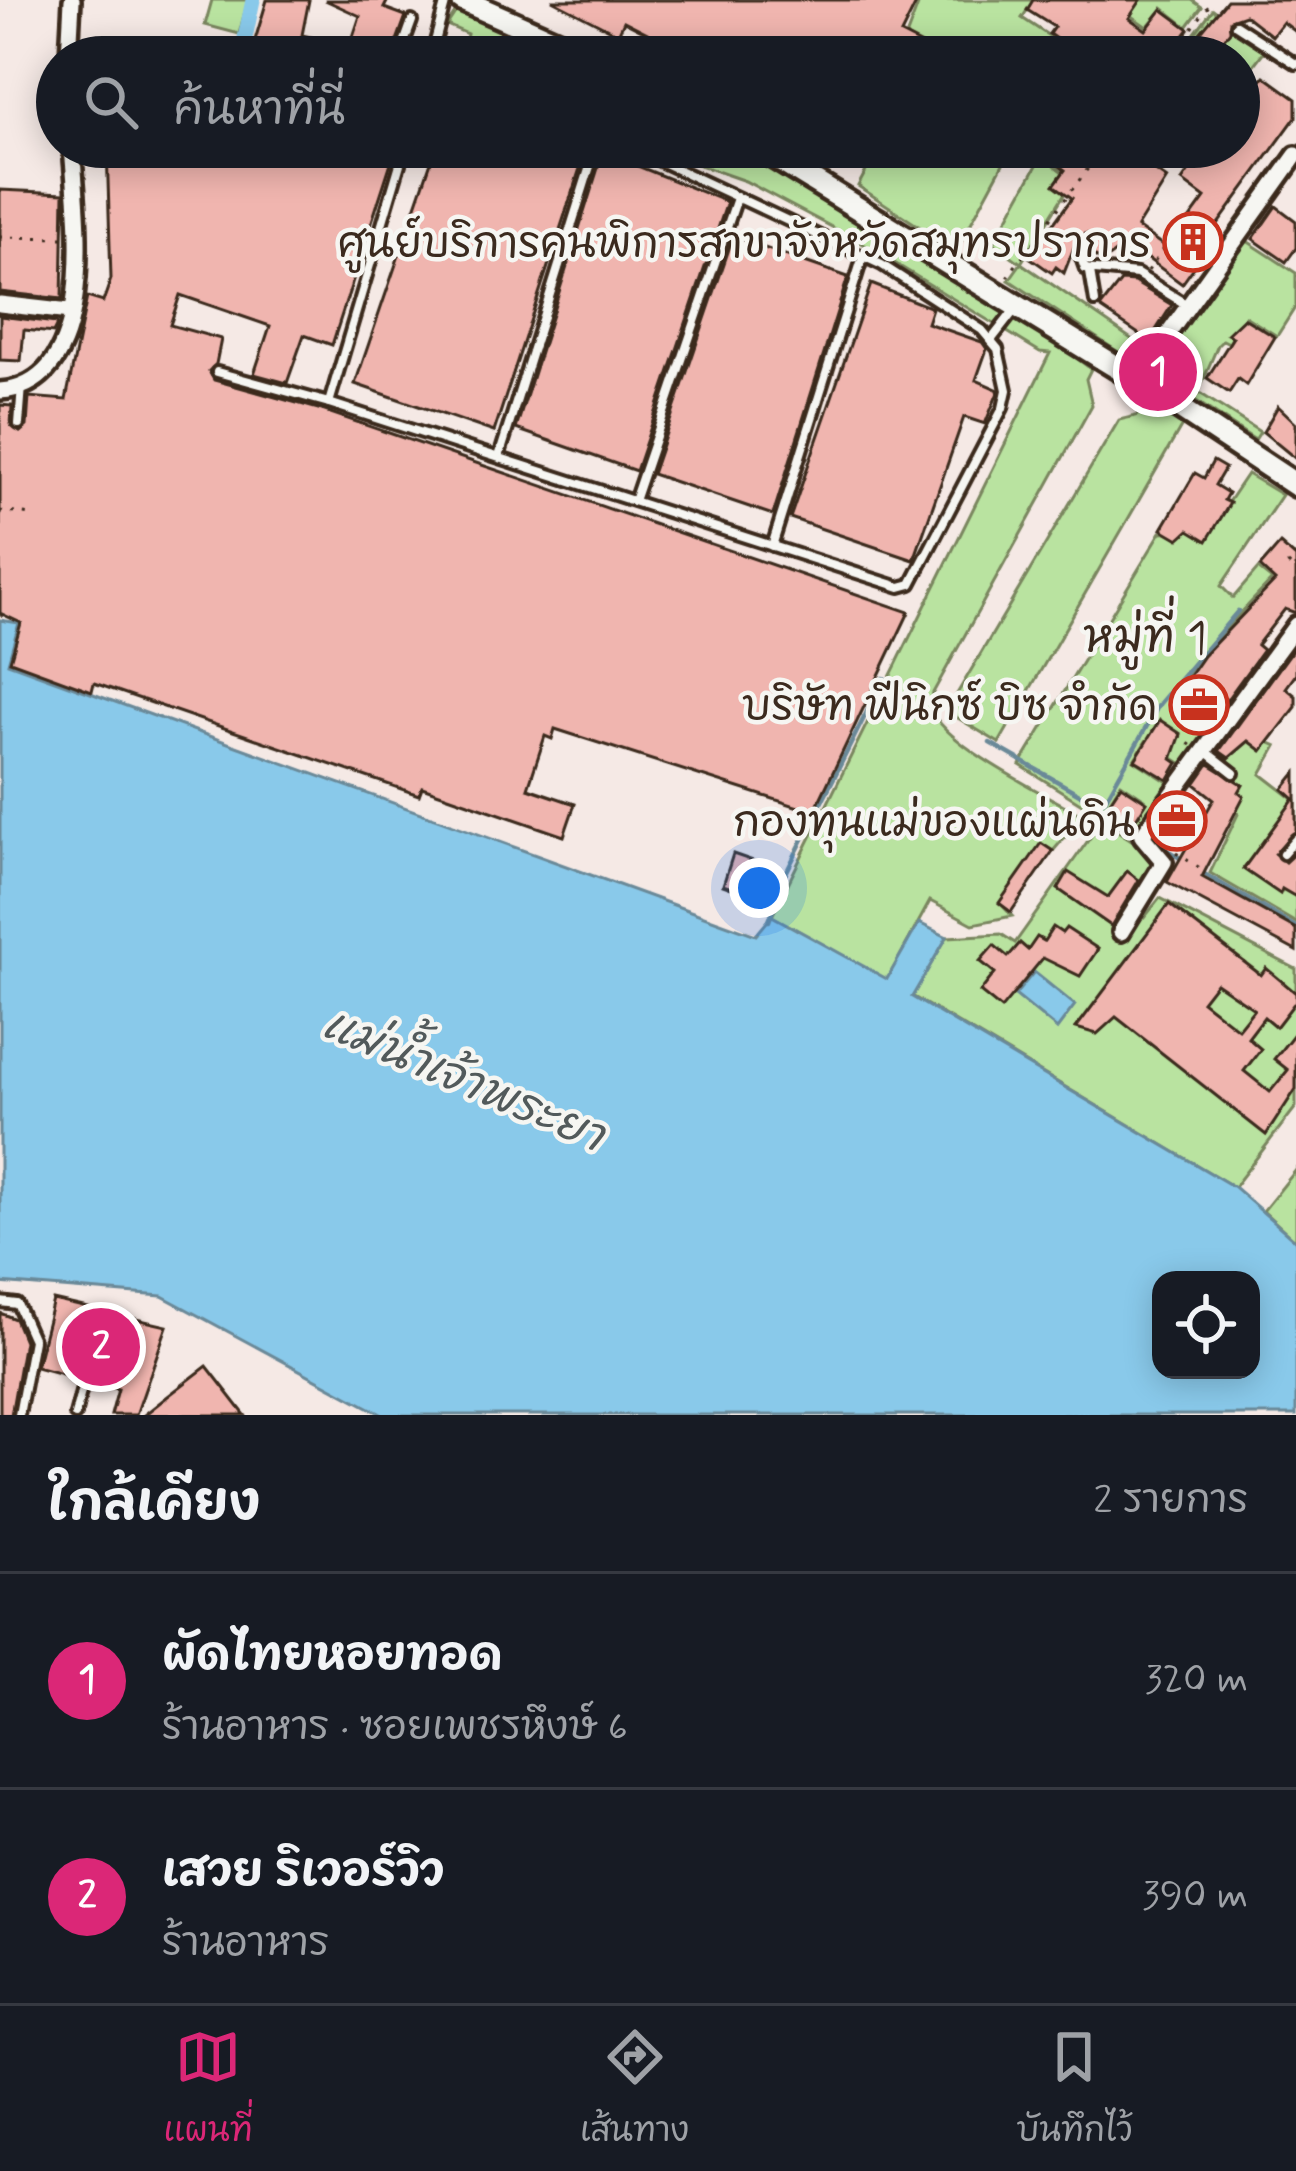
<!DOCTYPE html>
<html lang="th">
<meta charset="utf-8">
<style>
:root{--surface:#171b24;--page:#20242c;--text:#f1f3f6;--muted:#9ea1a6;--line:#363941;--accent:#db2777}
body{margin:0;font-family:Mynerve,"Playpen Sans Thai",sans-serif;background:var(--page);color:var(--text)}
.controls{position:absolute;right:36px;bottom:36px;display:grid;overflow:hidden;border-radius:24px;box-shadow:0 6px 30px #0003}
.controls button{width:108px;height:108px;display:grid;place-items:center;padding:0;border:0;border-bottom:3px solid var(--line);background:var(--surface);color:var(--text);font:60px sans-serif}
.you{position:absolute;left:759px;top:888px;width:42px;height:42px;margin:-30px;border:9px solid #fff;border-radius:50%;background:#1a73e8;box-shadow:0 0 0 18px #1a73e833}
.badge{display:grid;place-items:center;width:78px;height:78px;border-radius:50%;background:var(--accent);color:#fff;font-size:39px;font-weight:700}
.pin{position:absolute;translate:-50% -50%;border:6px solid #fff;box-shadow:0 3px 12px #0006}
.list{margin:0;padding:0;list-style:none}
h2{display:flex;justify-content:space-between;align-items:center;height:156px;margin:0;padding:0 48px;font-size:51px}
h2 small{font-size:39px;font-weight:400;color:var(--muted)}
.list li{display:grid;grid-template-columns:78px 1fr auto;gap:36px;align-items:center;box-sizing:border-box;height:216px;padding:0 48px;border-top:3px solid var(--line)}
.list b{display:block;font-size:45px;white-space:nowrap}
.list p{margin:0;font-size:39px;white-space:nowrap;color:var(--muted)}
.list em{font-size:39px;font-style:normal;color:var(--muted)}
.icon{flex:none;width:66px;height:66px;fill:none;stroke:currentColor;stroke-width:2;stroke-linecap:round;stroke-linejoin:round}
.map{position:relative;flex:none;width:1296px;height:1415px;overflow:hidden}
.search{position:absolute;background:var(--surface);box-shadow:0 6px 30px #0003;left:36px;right:36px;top:36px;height:132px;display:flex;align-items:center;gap:30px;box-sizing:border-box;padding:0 42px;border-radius:66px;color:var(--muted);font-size:45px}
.sheet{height:588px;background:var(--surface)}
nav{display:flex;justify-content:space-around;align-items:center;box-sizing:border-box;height:168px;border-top:3px solid var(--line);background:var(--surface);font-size:33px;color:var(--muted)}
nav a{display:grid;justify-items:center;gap:6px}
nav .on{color:var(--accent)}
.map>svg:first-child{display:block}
.green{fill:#b9e3a0;stroke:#7a865f;stroke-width:3}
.water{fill:#89c9ea;stroke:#6a8998;stroke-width:3;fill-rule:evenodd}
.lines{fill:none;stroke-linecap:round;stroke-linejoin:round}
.stream{stroke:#6a8998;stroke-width:4.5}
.canal{stroke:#89c9ea;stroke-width:15}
.building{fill:#f0b5af;stroke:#3b2a1e;stroke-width:3;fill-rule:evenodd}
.lane-casing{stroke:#3b2a1e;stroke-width:16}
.street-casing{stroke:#3b2a1e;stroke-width:24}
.secondary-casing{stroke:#3b2a1e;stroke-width:30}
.path{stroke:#3b2a1e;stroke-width:3;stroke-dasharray:3 9;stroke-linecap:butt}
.lane{stroke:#f6f6f2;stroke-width:8}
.street{stroke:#f6f6f2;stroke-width:15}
.secondary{stroke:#f6f6f2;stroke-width:21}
.labels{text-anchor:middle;stroke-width:9;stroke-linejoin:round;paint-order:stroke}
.poi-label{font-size:42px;fill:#3b2a1e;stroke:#f6f6f2;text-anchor:end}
.neighbourhood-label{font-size:45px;fill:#3b2a1e;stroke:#f6f6f2}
.water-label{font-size:45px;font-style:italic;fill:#525a5b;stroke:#f6f6f2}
</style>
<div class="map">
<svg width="1296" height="1415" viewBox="0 0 1296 1415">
<rect width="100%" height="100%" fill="#f5e9e5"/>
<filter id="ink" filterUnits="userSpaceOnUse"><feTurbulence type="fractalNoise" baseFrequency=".00833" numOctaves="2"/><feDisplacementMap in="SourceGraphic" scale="24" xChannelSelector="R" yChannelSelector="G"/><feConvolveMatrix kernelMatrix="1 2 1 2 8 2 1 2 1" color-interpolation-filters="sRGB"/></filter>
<g filter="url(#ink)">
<g class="green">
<path d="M212,0H248L239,34L205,25Z"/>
<path d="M920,0H1034L1022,18L1078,55L930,57L932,51L906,37Z"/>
<path d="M1116,0H1192L1202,7L1187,27L1163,8L1147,27L1114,4Z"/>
<path d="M1213,9L1265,50L1239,84V57H1177Z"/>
<path d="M457,10L555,53L564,57H463L467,34L447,25Z"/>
<path d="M648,147H733L1054,341L1091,369L1086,379L1092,405L929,700C930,740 1048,795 1083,816L1053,851L1041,844L1000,903L1012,916L973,924L930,901L887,980L772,916L1050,353L1040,352L860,242L745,181Z"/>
<path d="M879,147H1012L956,251L858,186Z"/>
<path d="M1042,156L1064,173L1065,193L1021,263L1146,349L1135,363L1009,280L1021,263L994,243Z"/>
<path d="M1247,241L1296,273V306L1277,336L1245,316L1229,343L1223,340L1218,345L1198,392L1260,432L1255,440L1151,371Z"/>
<path d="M1151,402L1184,422L999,743L953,715L951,704L1119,420L1136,416Z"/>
<path d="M1247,474L1282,495L1221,586L1233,598L1258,569L1272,580L1200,656L1172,696L1217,727L1187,767L1146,741L1134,760L1174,786L1139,835L1113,819L1118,809L1131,817L1145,799L1121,783L1101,816L1020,765L1161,532L1195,530L1203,539Z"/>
<path d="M1244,731L1277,746L1261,774L1296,801V923L1210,873L1238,814L1218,770Z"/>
<path d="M1102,821L1158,857L1131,909L1144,918L1160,898L1296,969V1107L1234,1187L912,996L947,937L1001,934L1015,943Z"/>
<path d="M1296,1170V1241L1263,1211Z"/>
</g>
<g class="water">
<path d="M0,620L19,623L8,663L756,935L772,916L887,979L919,923L947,937L912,997L1234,1187L1296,1241V1415H383L162,1296L0,1283ZM1161,1280H1251V1370H1161Z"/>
<path d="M1034,972L1075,1005L1057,1029L1015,995Z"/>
</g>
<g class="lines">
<g class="stream">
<path d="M990,743L1097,804L1105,800L1160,703L1238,611"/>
<path d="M1159,845L1185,861"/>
<path d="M1199,871L1296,927"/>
<path d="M769,921L785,875L884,678L890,682"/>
</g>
<path class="canal" d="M241,57L253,0"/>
</g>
<g class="building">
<path d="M267,0H309L302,35L350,46L360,16L325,0H388L384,8L406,16L391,57H250Z"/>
<path d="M552,0H918L901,34L928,48L923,57H695L624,21L618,34Z"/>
<path d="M1033,0H1141L1129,18L1146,30L1162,9L1189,29L1168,57H1082L1049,34L1054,27L1027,10Z"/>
<path d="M1227,0H1296V32L1283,22L1272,36L1245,15L1230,20V31L1217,48L1199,34Z"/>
<path d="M1264,76L1296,99V117L1215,228L1219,232L1182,284L1147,258L1133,265L1115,253L1103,262L1090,253L1093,241L1087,233L1078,237L1064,273L1056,267L1052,273L1029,257L1072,198L1054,185L1065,170L1044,154L1049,147H1093L1104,154L1109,147H1121L1167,179L1137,227L1168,249L1205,198L1182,181L1206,147H1239V109Z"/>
<path d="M107,147H228L243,152L245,147H396L332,345L304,335L287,383L254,374L270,326L180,295L170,325L221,339L216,364L209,371L214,380L322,410L909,612L814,812L555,729L552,739L545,736L528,788L575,804L564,836L422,787L419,795L94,683L92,691L10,661L21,623L0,613V405L12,406L11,426L20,432L27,426L29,397L66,400L87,297L103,302L111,279Z"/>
<path d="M436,147H587L494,432L355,384Z"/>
<path d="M603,152L727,202L636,471L516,429Z"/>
<path d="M0,190L64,193L62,299L0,292Z"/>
<path d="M1276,206L1296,221V248L1286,262L1253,239Z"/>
<path d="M733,237L848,277L773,515L652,474Z"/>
<path d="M1121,281L1134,282L1172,305L1149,341L1100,308Z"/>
<path d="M871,284L932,308L927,323L982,342L987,349L976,380L999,390L985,424L964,417L914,560L790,518Z"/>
<path d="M0,316L56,323V327L53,333L24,330L21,361L0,360Z"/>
<path d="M1244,318L1275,337L1246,385L1238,379L1229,393L1207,378L1233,337L1227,334Z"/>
<path d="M1278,406L1296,423V459L1263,432Z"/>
<path d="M1213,461L1225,468L1215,485L1228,493L1224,500L1230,503L1207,541L1189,530L1179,539L1162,529L1195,473L1204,478Z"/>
<path d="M1280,544L1296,558V613L1285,609L1257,645L1263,650L1210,723L1174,698L1203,656L1275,581L1260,567Z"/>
<path d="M1296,645V674L1286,688L1296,696V707L1262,751L1249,741L1229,758L1219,751Z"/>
<path d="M1160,720L1181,734L1172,759L1178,763L1168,780L1135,760Z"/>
<path d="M1209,764L1243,785L1239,792L1244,796L1202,877L1296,929V951L1167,882L1214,799L1195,784Z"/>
<path d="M1296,773V831L1275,854L1285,862L1296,852V897L1282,889L1280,894L1243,869L1294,799L1283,789Z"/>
<path d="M1121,785L1147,802L1134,822L1105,809Z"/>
<path d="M1041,843L1053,851L1011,912L999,903Z"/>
<path d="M733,854L779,870L768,901L723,885Z"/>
<path d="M1127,871L1139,880L1111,926L1058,889L1068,872L1108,897Z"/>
<path d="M1169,904L1261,975L1266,968L1296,993V1001L1276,1027L1264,1017L1248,1038L1261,1049L1244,1071L1270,1092L1288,1070L1274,1059L1296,1031V1089L1266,1135L1116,1017L1097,1034L1076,1028ZM1216,983L1254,1009L1238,1029L1202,1001Z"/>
<path d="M1053,927L1062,933L1066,928L1098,949L1080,976L1043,958L1001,1009L980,992L995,973L980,961L994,945L1008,957L1020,943L1028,950L1037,937L1044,941Z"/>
<path d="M53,1300L167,1326L136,1415H111L118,1389L36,1367Z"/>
<path d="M0,1313L15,1319L24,1341L11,1415H0Z"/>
<path d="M207,1366L245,1415H144L168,1396Z"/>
</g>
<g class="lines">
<defs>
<g id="lane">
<path d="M1236,25L1296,64"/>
<path d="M399,57L412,21"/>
<path d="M431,57L446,0"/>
<path d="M405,147L329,403L900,587L911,584L1003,408L1007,390L998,349L982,330L882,265L630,147"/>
<path d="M1085,241L1080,255L1085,269L1137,274L1187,305"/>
<path d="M1090,272L1095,302"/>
<path d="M992,339L1017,307"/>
<path d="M217,372L329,403"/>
<path d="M19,424L22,386"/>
<path d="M499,457L596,147"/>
<path d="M634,501L737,198"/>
<path d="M772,546L863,256"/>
<path d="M1207,752L1234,773"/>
<path d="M1283,854L1296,839"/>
<path d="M0,1302L17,1304L33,1340L19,1415"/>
<path d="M75,1415L82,1388"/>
</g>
<g id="street">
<path d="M69,57L72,0"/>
<path d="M0,304L70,312"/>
<path d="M1136,379L1296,155"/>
<path d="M0,391C101,384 77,214 72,147"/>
<path d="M1121,932L1164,862L1142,836L1296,625"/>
</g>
<g id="secondary">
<path d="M462,0L591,57"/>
<path d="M758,147L1136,379L1296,485"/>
</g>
</defs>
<use href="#lane" class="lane-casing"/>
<use href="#street" class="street-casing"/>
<use href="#secondary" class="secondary-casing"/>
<g class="path">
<path d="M1171,57L1213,0"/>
<path d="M0,237L64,238"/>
<path d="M1148,271L1168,241"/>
<path d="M1007,277L1104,147"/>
<path d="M0,511L31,515"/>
<path d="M1296,555L1288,564L1296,571"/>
<path d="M0,615L7,616"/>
<path d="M1179,736L1192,746"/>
<path d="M1099,812L1130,832"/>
<path d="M1176,853L1205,871"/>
</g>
<use href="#lane" class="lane"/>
<use href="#street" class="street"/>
<use href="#secondary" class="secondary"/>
</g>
</g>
<defs>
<symbol id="building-ring" viewBox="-11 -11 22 22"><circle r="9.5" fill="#f6f6f2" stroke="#c8321e" stroke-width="1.5"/><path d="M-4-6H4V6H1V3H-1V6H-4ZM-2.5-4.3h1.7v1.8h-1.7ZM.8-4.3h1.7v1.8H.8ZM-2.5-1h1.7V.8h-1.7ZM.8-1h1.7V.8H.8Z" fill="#c8321e"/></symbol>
<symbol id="office-ring" viewBox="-11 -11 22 22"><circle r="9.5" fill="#f6f6f2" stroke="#c8321e" stroke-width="1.5"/><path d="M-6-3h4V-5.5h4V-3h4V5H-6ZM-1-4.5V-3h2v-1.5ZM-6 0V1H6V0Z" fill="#c8321e"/></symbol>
</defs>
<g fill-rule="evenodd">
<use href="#building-ring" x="1160" y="209" width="66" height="66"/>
<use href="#office-ring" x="1166" y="672" width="66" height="66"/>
<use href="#office-ring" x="1144" y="788" width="66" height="66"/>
</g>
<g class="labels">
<g class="poi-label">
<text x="1151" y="257">ศูนย์บริการคนพิการสาขาจังหวัดสมุทรปราการ</text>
<text x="1157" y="720">บริษัท ฟีนิกซ์ บิซ จำกัด</text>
<text x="1135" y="836">กองทุนแม่ของแผ่นดิน</text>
</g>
<g class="neighbourhood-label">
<text x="1145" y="652">หมู่ที่ 1</text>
</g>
<g class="water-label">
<text transform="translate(464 1078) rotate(23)" y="16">แม่น้ำเจ้าพระยา</text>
</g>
</g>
</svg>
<div class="controls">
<button><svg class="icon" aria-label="locate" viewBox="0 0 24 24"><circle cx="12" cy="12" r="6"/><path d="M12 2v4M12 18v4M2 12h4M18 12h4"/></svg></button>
</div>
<div class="you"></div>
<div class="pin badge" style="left:1158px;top:372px">1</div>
<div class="pin badge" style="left:101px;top:1347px">2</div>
<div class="search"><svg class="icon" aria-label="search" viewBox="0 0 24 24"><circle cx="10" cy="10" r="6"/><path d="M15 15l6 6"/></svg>ค้นหาที่นี่</div>
</div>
<section class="sheet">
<h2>ใกล้เคียง<small>2 รายการ</small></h2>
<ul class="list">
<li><span class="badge">1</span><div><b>ผัดไทยหอยทอด</b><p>ร้านอาหาร · ซอยเพชรหึงษ์ 6</p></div><em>320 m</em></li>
<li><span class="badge">2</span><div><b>เสวย ริเวอร์วิว</b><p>ร้านอาหาร</p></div><em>390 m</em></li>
</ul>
</section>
<nav>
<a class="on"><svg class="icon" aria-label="map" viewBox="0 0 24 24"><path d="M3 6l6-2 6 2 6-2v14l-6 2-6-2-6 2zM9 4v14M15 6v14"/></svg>แผนที่</a>
<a><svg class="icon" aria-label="directions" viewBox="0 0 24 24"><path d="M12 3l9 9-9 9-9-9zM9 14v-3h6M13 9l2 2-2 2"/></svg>เส้นทาง</a>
<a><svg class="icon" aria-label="saved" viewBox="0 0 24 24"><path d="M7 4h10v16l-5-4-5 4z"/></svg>บันทึกไว้</a>
</nav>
